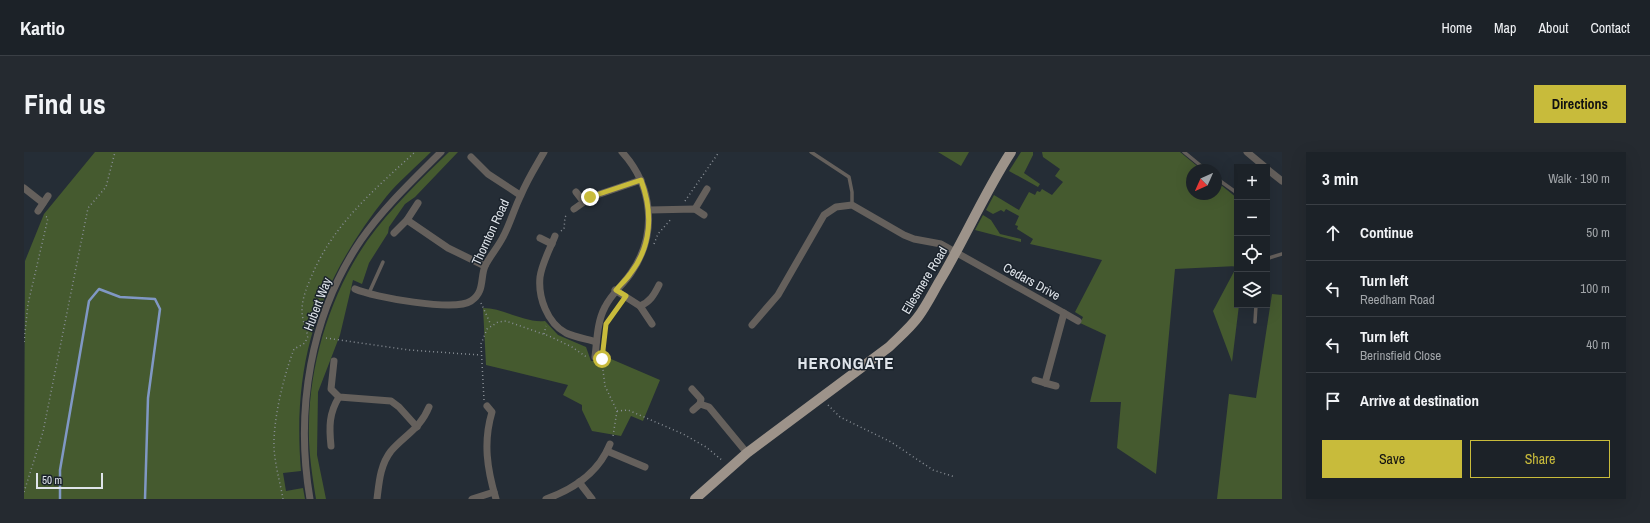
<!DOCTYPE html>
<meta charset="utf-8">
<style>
:root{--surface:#1c2228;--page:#252a30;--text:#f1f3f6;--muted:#a0a4a8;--line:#3a3f45;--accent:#c8bb3b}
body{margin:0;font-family:"Archivo Narrow",sans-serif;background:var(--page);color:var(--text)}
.controls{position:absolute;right:12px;top:12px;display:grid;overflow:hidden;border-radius:0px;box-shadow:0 4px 16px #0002}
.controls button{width:36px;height:36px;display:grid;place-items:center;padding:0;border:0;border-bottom:1px solid var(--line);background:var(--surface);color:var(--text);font:20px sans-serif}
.compass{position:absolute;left:1162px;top:12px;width:36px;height:36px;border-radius:50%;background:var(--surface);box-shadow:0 4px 16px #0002;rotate:225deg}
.scale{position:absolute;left:12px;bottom:10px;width:67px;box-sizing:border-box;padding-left:4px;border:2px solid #dfe4ea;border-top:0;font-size:11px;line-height:14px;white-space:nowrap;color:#dfe4ea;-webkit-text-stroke:3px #1b232c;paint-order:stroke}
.stop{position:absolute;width:12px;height:12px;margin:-9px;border:3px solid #c8bb3b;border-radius:50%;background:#fff}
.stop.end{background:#c8bb3b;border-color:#fff;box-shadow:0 1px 4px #0008}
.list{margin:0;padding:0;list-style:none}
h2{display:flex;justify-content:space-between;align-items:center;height:52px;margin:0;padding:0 16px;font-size:17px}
h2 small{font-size:13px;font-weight:400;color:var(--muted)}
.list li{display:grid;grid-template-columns:26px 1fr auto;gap:12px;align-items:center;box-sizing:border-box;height:56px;padding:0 16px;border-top:1px solid var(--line)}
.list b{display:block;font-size:15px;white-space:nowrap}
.list p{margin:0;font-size:13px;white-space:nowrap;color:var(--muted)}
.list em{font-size:13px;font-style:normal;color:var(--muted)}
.actions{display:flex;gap:8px;padding:12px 16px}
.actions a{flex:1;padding:9px 0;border:1px solid var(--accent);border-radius:0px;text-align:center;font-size:14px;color:var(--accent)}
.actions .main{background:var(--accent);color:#111}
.icon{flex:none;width:22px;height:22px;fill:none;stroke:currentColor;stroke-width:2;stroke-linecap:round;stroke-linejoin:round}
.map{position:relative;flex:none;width:1258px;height:347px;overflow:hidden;border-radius:0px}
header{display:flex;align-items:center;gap:24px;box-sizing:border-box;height:56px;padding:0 20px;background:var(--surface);border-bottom:1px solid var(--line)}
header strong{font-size:19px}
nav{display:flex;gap:22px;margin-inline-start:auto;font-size:14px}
.intro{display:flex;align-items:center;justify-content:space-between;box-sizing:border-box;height:96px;padding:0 24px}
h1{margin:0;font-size:28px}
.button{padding:10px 18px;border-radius:0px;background:var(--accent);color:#111;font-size:14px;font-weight:700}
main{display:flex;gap:24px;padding:0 24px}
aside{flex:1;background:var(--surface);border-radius:0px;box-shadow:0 4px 16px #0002}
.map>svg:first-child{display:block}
.green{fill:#455a2f}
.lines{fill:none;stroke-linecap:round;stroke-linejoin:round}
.stream{stroke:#8098c4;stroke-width:2.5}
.path{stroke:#888e95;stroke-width:1.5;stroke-dasharray:1 3;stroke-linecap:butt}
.lane{stroke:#65605c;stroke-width:3.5}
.street{stroke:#65605c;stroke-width:7}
.primary{stroke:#9d938a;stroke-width:10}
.route{stroke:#c8bb3b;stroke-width:5}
.labels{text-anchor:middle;stroke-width:3;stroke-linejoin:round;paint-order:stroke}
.street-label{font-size:13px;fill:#dfe4ea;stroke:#1b232c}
.district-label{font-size:17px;font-weight:bold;letter-spacing:1px;fill:#dfe4ea;stroke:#1b232c}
</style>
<header>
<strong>Kartio</strong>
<nav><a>Home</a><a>Map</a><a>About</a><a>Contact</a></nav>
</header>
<div class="intro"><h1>Find us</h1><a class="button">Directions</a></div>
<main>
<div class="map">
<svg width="1258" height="347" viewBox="0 0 1258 347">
<rect width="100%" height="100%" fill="#252d36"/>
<g class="green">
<path d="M71,0H407C392,15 375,29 362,45C294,131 268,210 277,319L259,321L262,339L279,336L281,347H0L1,109L20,62Z"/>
<path d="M425,0H434L391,45L381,52L365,75L364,81L345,111L338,132L329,128L316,183L294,240L293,303L302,347H292C288,322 284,297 285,272C286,209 307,141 343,89C367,56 396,28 425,0Z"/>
<path d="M914,0H945L937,14Z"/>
<path d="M997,0H1009V3L1000,21L1016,32L1014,35L985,19Z"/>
<path d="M1018,0H1156L1178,18H1168V42H1192V29L1213,46V153H1215L1208,210L1189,159L1213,114L1151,117L1132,322L1093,296L1097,250H1066L1082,183L1056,171L1059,165L1051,160L1078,108L1006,92L1009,87L993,77L994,74L991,73L995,64L982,57L980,60L977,58L969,62L962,58L970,43L995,58L1005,40L1011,43L1013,39L1016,40L1018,37L1028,43L1039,30L1031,24L1036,17L1019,5Z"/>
<path d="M959,63L967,68L976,82L997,87V90L951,78Z"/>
<path d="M1248,142L1258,143V347H1193L1205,242L1232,246Z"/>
<path d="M459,156C480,156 499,171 521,169L534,183L562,195L567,209L587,207L636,228L619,269L607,264L597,284L568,279L558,258V253L539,243L544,233L462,213Z"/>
</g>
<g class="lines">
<path class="stream" d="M36,347V318L65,149L75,137L96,145L131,147L136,157L124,246L121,347"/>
<g class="path">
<path d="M661,49L695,0"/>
<path d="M537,79L540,77L541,65L544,62"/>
<path d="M630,92L634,82L648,66"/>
<path d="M457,151L467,173"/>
<path d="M585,167L597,151"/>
<path d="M520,182L522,174"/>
<path d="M302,186L385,198L456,203"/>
<path d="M0,190L4,152L24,66L20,63"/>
<path d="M578,210L581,234L593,259L589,284"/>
<path d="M460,248L457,192L463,177L474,170L482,169L525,184L548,195L564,206"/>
<path d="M804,253L816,265L867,290L909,318L931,325"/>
<path d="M593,259L604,258L659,282L682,295L699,309"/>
<path d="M0,340L19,280L64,56L82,35L91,0"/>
<path d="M259,347C256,330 251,313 250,296C249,267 260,223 270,197L281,191L284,184C281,175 278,167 278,158C278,148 282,137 286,128C307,74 350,38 391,0"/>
</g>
<g class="lane">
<path d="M787,0L825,25L828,40V53"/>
<path d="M1160,0L1182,18"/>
<path d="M1192,26L1213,41"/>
<path d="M1245,106L1258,102"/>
<path d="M345,141L359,110"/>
<path d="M1231,170L1232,153"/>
</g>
<g class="street">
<path d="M1223,0L1241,15"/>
<path d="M447,5L464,22L496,43"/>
<path d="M1243,17L1258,29"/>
<path d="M0,36L19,51"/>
<path d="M552,40L559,49"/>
<path d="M550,57L567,45L617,28"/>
<path d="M671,57L683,37"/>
<path d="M626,58L671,57L680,63"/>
<path d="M14,59L24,44"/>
<path d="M383,68L424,96L461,114"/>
<path d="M370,81L383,68L394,51"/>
<path d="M531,84C526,97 518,111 516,125C514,145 523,171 542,181C551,185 562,187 572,190"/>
<path d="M516,86L528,92"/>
<path d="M331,137C349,145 431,160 447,149C461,140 456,126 461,114C466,104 474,95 479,85C486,72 490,57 497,43C503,28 512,14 520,0"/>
<path d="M591,138L616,154L628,172"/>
<path d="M616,154C626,150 630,143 635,133"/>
<path d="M1040,161L1054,169"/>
<path d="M728,173L754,143L800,63L812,55L828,53L880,83L890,87L917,92L1040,161L1021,231L1032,234"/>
<path d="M571,205C573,188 573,170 581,155C588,141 599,133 607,121C634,82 629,34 598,0"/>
<path d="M310,209L307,237L315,245L367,249L375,255L393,275"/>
<path d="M1011,228L1021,231"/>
<path d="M668,237L677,247L676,252"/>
<path d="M463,254L468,260C459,290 463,317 472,347"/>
<path d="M669,258L676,252L685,255L723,301"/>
<path d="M307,294C305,275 305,261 315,245"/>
<path d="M583,299L621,315"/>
<path d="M555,330L568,347"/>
<path d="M286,347C271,259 286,163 337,88C360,55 389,28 417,0"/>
<path d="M353,347C355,331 356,313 367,299C381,283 396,277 405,255"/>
<path d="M448,347L470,340"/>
<path d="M522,347C550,337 575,320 586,292"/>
</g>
<path class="primary" d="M671,347L723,301L865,195C875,185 886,176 894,165C903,153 910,138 918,125C942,84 961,40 987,0"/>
</g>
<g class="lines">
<path class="route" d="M566,45L617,28C629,60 628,94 606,122C602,128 596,133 592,138L602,144L582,172L578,207"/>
</g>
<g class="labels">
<g class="street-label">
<text transform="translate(466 80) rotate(-65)" y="5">Thornton Road</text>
<text transform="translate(900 128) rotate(-59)" y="5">Ellesmere Road</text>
<text transform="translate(1008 129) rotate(29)" y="5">Cedars Drive</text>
<text transform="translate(293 152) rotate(-69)" y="5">Hubert Way</text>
</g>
<g class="district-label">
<text x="822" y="217">HERONGATE</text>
</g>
</g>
</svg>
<div class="controls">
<button>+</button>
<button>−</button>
<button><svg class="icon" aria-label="locate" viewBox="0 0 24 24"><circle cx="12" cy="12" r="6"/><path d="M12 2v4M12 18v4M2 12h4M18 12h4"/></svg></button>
<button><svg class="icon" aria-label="layers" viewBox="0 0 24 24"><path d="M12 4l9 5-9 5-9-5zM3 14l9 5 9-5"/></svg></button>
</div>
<svg class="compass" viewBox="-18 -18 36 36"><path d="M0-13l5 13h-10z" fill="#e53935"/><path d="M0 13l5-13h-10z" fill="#a0a4a8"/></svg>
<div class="scale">50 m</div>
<div class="stop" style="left:578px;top:207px"></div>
<div class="stop end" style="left:566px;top:45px"></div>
</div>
<aside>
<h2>3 min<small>Walk · 190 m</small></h2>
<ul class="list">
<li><svg class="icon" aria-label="ahead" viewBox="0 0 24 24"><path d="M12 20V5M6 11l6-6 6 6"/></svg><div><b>Continue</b></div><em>50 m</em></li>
<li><svg class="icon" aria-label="left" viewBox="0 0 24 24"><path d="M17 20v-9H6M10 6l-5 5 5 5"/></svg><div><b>Turn left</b><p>Reedham Road</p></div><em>100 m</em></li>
<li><svg class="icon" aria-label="left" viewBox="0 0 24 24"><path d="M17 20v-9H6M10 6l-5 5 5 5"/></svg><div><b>Turn left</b><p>Berinsfield Close</p></div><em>40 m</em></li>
<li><svg class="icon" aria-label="arrive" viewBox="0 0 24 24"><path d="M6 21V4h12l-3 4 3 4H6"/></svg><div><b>Arrive at destination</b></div></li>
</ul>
<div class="actions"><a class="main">Save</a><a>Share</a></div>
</aside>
</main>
